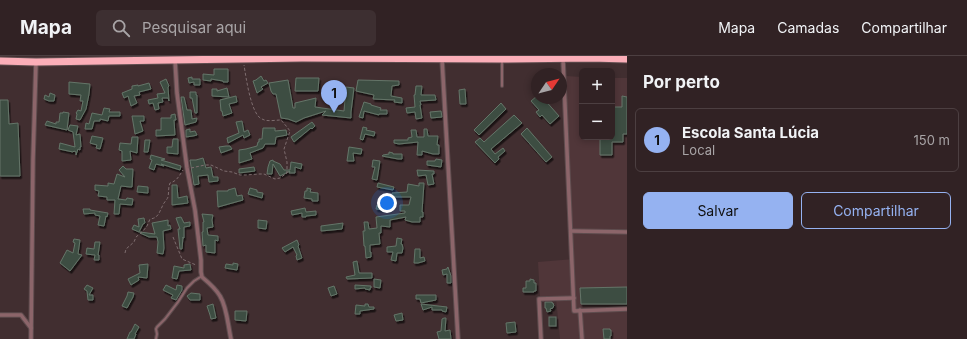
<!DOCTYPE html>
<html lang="pt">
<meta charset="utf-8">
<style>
:root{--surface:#312224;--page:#3d2f31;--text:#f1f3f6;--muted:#a8a4a6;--line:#4c3f41;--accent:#95b2f1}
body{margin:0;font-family:Inter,sans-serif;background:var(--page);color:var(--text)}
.controls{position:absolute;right:12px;top:12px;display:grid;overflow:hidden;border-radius:6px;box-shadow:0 2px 6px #0003}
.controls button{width:36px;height:36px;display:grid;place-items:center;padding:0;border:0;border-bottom:1px solid var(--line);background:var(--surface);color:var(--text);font:20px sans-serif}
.compass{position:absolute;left:531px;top:12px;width:36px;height:36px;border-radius:50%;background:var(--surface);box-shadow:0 2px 6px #0003;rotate:55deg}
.you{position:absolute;left:387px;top:147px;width:14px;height:14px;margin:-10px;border:3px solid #fff;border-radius:50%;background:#1a73e8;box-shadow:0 0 0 6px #1a73e833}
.badge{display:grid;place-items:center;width:26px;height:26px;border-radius:50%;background:var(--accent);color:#111;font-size:13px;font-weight:700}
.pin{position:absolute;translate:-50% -33px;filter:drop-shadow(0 1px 2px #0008)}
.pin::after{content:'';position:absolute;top:21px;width:14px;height:12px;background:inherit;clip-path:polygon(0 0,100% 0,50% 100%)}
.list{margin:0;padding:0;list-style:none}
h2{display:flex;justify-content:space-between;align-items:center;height:52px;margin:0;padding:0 16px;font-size:17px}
h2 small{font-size:13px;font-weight:400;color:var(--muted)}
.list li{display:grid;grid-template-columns:26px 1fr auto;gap:12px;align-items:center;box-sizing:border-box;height:64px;margin:0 8px 8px;padding:0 8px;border:1px solid var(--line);border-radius:6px}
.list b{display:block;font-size:15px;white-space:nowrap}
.list p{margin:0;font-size:13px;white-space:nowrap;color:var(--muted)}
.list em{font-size:13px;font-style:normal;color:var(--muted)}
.actions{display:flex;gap:8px;padding:12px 16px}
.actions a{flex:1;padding:9px 0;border:1px solid var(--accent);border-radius:6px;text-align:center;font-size:14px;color:var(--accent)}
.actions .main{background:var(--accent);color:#111}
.icon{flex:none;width:22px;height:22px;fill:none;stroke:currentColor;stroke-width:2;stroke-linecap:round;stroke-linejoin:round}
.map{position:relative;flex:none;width:627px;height:283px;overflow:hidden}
header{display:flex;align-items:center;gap:24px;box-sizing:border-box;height:56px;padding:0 20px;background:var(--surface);border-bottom:1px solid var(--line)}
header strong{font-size:19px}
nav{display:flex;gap:22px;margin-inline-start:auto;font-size:14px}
.search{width:280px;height:36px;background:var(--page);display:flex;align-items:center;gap:10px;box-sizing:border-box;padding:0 14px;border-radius:6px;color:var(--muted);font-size:15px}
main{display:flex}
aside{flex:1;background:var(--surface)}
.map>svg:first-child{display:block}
.built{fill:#503639}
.building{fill:#3e4e43;stroke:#647568;filter:url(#shadow)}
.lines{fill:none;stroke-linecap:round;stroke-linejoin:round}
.lane-casing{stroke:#5e4c4e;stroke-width:4}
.street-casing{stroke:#5e4c4e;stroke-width:5.5}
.highway-casing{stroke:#5e4c4e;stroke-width:9}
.path{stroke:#7e6d6f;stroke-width:1;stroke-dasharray:3 2;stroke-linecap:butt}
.lane{stroke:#8c656a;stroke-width:2}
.street{stroke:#8c656a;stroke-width:3.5}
.highway{stroke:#fbaeb8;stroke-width:7}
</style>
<header>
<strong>Mapa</strong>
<div class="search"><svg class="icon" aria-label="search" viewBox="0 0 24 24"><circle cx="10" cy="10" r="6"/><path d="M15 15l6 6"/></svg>Pesquisar aqui</div>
<nav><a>Mapa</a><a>Camadas</a><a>Compartilhar</a></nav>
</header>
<main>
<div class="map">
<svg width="627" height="283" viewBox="0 0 627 283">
<defs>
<filter id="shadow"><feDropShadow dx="1.5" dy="2.5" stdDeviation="0" flood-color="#0009"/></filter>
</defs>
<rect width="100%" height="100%" fill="#412e30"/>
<path class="built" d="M566,20L582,21V81H612V22H627V283H560L556,242L540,241L538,206L574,203L571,175L567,89Z"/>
<g class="building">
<path d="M214,13H228V26H223V25L211,23V25L203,24V18L214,19Z"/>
<path d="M261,20L264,25L266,24L268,27L261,31L263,33L257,37L253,25L256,24Z"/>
<path d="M192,21V23H200V29H194V26L189,27L188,22Z"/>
<path d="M296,22H319L318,35H295Z"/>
<path d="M166,23L169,30L168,31L169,45L168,42H162L163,46L158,47L159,53L155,54L153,47L149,48L148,44L158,42L157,38L165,37L160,26Z"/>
<path d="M288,24L293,52H295V47L316,42L315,51L344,55L346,31L354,32L351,56V62L322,59L326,55L304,62L296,66L288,63L281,62L276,38H273L271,35L269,27Z"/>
<path d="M358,24L399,25V29L392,30L391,40L402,42V47L394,46L395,44L373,43L374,39L356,35Z"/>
<path d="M69,26L90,28L89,38L86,53L80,64L76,63L77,58L76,57L78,54L81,55L83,45H80L81,39L69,38Z"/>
<path d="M149,27L151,33L139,36L140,39L134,40L137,47L131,50L128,40L124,42L122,37L132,33V30L138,29V30Z"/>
<path d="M416,30H422L421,39H435L436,44L420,45L421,49H420L422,62L416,63L415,56L407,57L406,52L415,51L414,39H415Z"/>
<path d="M227,32L229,41L212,40V33H217V35Z"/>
<path d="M465,33L466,48H460L459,34Z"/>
<path d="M190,36H196V39H197V57H195L192,42H190Z"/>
<path d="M50,37L55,39L54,45H49L44,43L45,39L49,41Z"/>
<path d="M236,40L237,46L229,48L232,57L223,60L222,55H221L220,44Z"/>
<path d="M537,40V42H543L559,60L550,68L542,59L540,61L536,56L539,54L531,45Z"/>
<path d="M622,40L627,41V78H623V86H612V99H600V81H612V52H614V51H622Z"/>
<path d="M181,41H184L187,54H191L192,63L197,62L196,66L185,69Z"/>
<path d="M0,44H8L9,68L18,67L20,120H0Z"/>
<path d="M364,46L371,48V49L381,52L380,54H387V58H379V59L364,55L363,62L359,61Z"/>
<path d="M501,47L506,53L479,79L474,74Z"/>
<path d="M104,52L110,53L109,56H120V60H109L108,65L100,63V65H94L92,73H85L86,67L89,68L92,57L102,59Z"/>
<path d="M441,55L442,61L431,62L430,56Z"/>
<path d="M63,56L69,57L67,74L45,69L47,65L56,68V66H59L60,57H63Z"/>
<path d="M175,58L176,64H174L175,79L156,80V74H161V62H171V59Z"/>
<path d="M514,59L522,67L491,93L495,98L503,92L505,95L498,101L499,103L495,107L475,86L480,82L484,86Z"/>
<path d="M132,60H144V65H140L143,75L135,78Z"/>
<path d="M242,65L244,76L248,74L250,79L244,82L243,79L228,87L227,82L239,77L236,66Z"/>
<path d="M312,66L315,70L312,73L311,72L294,86L291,81Z"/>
<path d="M70,69L78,70L76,79L80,78L81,91H80V94L78,93L76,99V96L74,95L73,96L59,93L60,87L75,91L73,76L68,74Z"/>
<path d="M363,71L367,72L366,74L375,76L374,80L365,78L363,84L360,83Z"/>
<path d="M263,72H275V75L286,74L287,79L276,81L275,88H265L263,92L250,97L252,103L239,107V94L246,93L257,90L258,86H259V83H262Z"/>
<path d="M527,72L552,101L546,106L521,78Z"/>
<path d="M190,73V76L195,75L197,79L193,80L186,81V74Z"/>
<path d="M424,73H427L428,80H438L437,89H439V98H433L422,95V99H417L418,86L399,88L394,87V84H408V82L412,81L411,74H416L417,81H424Z"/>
<path d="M92,80L103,82L100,93L96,92L97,89L90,87Z"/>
<path d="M132,81H138L137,97L130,95L131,104L122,105V95L119,94L120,87L131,88Z"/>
<path d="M173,83H178V98L167,97V91H172Z"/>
<path d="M145,84H150L148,96H144Z"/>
<path d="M226,90H230L232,93L221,97L219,91Z"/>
<path d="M349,91L362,93L361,98L353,97L354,105H347Z"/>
<path d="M389,96L393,97V98H402V103H398L382,100L383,99L389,98Z"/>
<path d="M151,99L165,103L161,104L181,110L180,114L161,108L164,110L156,108L154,114L149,112L152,104L150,103Z"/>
<path d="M203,102L206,112L211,111L213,121H218V125L209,126L208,119L198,120L199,128L194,129L190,104H196Z"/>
<path d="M436,103L442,104L441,111L427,109V105H435Z"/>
<path d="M273,104V105L280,108L284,114H290L291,106L302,108L301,113L295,111V117H289L290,115L280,120L273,108L272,118H267L268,111L270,105Z"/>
<path d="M373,104L380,105L377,124L372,123L375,111H372Z"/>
<path d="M123,110L126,113H133L132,131H130L121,130L118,143L126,144L127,142L133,143L132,149L120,148L119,158H114L115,144H107V141L98,140L99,135L95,134V129L108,130V127L114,128L117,118L125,121L119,114Z"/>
<path d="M254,111L255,115L239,117V113Z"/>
<path d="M417,114L434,115V118H432L434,128L428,129L426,119L418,120Z"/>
<path d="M378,127L394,131L393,134L377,131Z"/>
<path d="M419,127H424L422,156H423V161H420V166H412L405,164L406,161L390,164V171L381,170V177H379L380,188L370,189V196H371V201L366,202L365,190H364L363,175H365L364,166H368L369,173L377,172L376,161L405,157V155H400V149H409L411,141H392V137L407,136L408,128L419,130Z"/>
<path d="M172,129H177L178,142L187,140L188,147L172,149Z"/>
<path d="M138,130L148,131V137L137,136Z"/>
<path d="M235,132L237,140L242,139L243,144L218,151L217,135H228V134Z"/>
<path d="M250,132L257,134V136L263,137L262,142L248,138Z"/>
<path d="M307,132L311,133L310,136L318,137V145H312V143L304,142L305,135H307Z"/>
<path d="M386,148H390V154L376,153L377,149H386Z"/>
<path d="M305,152L306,156L316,155V159L306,160V161H302V157L292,159L291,155Z"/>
<path d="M83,153H90V154L108,157L107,161L106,160L104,170L98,169L100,160L95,159V157L84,158Z"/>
<path d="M202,158L213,159L212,164L213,171L207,172L208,179L218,180V185L215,184V197L206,196V189L203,190L202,176H203V166H204Z"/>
<path d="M181,161L184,167L190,166V170L184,171V182H183V181L182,193H180L178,173H180L176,162Z"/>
<path d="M144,162L145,167L143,168L139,176L132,173L134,169L139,171L138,163Z"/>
<path d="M168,164V170L170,169L171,173L163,175L164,192L163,198L157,197L158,186L157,181H149L140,177V176L155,178L152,167Z"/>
<path d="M258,164L267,165L266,173L258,172Z"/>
<path d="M343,167L342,173L321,175V170Z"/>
<path d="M397,182L402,183L401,188H402L403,192L402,197H397L396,205L391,204L393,196H387V191L396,190Z"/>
<path d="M74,183L80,184L78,198L82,199L70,215L60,207L67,194L73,197L75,187L73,186Z"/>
<path d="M297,184L299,189L298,190L302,202L297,204L296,200L297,199L293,191L285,196L282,192Z"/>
<path d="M95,186H100L98,199H99V204H94L95,199L86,198L87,192L94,193Z"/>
<path d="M415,193H420V202L424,201L425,205L418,207H414Z"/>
<path d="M357,205L359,217H372V222L347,223L346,221L355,219L353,206Z"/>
<path d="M233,207L238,208L237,214L225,212L226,208L233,209Z"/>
<path d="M148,208L147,222L138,221L139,224L131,229L128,223L140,217L139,209Z"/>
<path d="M190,208L191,214L179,215L177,223L172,222L174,210L184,212V209Z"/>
<path d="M448,211L451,220V227H447V218L443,219L442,214L447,213V212Z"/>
<path d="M374,223L381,224L380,232L374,231Z"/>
<path d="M530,223L534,224V227H536V235H534V236H523V232H526V225H530Z"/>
<path d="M87,229L93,232L89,239H93V244H88L87,235L84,233Z"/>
<path d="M166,229L176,234L177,229L182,230V234L176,244L171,242L173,239L163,234Z"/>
<path d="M355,229L371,230V232H370V234L365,233V232L355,233Z"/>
<path d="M334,230L337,238L331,240L328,232Z"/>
<path d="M627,231V248H581L580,232Z"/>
<path d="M128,236L134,237L133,241L127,252L122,250L127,240Z"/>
<path d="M191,237L200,238V244H190L187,240Z"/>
<path d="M416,239H436V244L421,247L420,243H416Z"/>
<path d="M545,246H552V247H553L554,250L553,251V252L550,253L551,255L547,256L546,252H545Z"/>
<path d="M213,248L216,262L211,263L210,259L207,250Z"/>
<path d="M365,248H368L369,251H374V253L360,255V258H355L356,249L365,250Z"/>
<path d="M421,248L447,251L446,256L442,255V254H432V251L423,254Z"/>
<path d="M235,255H247L246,265L235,264Z"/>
<path d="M402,257L403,264L396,265L394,259Z"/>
<rect x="549" y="261" width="7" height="9"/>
<path d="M444,262H446L445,275L450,274L451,283H439L437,276L441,275L442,263Z"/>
<path d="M515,266L516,276L507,277L506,267Z"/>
<path d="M135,268L139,271L135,278H136L134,283H127L130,276H131Z"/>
<path d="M603,273H610V274H611V280H610V283H604Z"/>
</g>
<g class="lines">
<defs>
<g id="lane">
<path d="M502,30V4"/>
<path d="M156,283L157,278L156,273L157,271L165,263L178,246L187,232L194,225L202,220"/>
</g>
<g id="street">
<path d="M442,3L458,283"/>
<path d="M563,3L574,255L627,253"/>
<path d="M175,4L177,37L187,112L195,154L201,204V216L202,221C208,226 216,233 220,240C227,251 228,270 231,283"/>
<path d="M571,175L627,176"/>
<path d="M580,254L582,283"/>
<path d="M0,259H21L31,272"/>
<path d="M31,283L33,103L36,6"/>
<path d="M541,283L539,243L574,242"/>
</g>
<path id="highway" d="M0,5L36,6L302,2L502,3L591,2L627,3"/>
</defs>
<use href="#lane" class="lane-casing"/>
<use href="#street" class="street-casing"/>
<use href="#highway" class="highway-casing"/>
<g class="path">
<path d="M191,112L205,109H211L224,115L232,116L240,119H246L259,118H264L275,123L280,122L287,117V106L284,93L290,75L287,71L281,64C275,64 267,66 262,63C251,59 246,21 244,9"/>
<path d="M173,181L182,203L196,209"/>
<path d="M125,197L126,193L134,186L136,181L143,175L147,170L150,163C159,162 159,156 163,149C164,146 167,144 168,141C169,136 168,132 170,127C177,125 179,120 183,114"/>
</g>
<use href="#lane" class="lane"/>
<use href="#street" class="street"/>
<use href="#highway" class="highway"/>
</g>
</svg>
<div class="controls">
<button>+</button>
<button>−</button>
</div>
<svg class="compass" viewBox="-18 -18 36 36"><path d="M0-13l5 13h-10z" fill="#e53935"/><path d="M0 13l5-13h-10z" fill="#a8a4a6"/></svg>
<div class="you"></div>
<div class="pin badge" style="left:334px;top:57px">1</div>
</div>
<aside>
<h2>Por perto<small></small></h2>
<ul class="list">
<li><span class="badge">1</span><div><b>Escola Santa Lúcia</b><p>Local</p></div><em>150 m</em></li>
</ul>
<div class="actions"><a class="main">Salvar</a><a>Compartilhar</a></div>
</aside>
</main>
